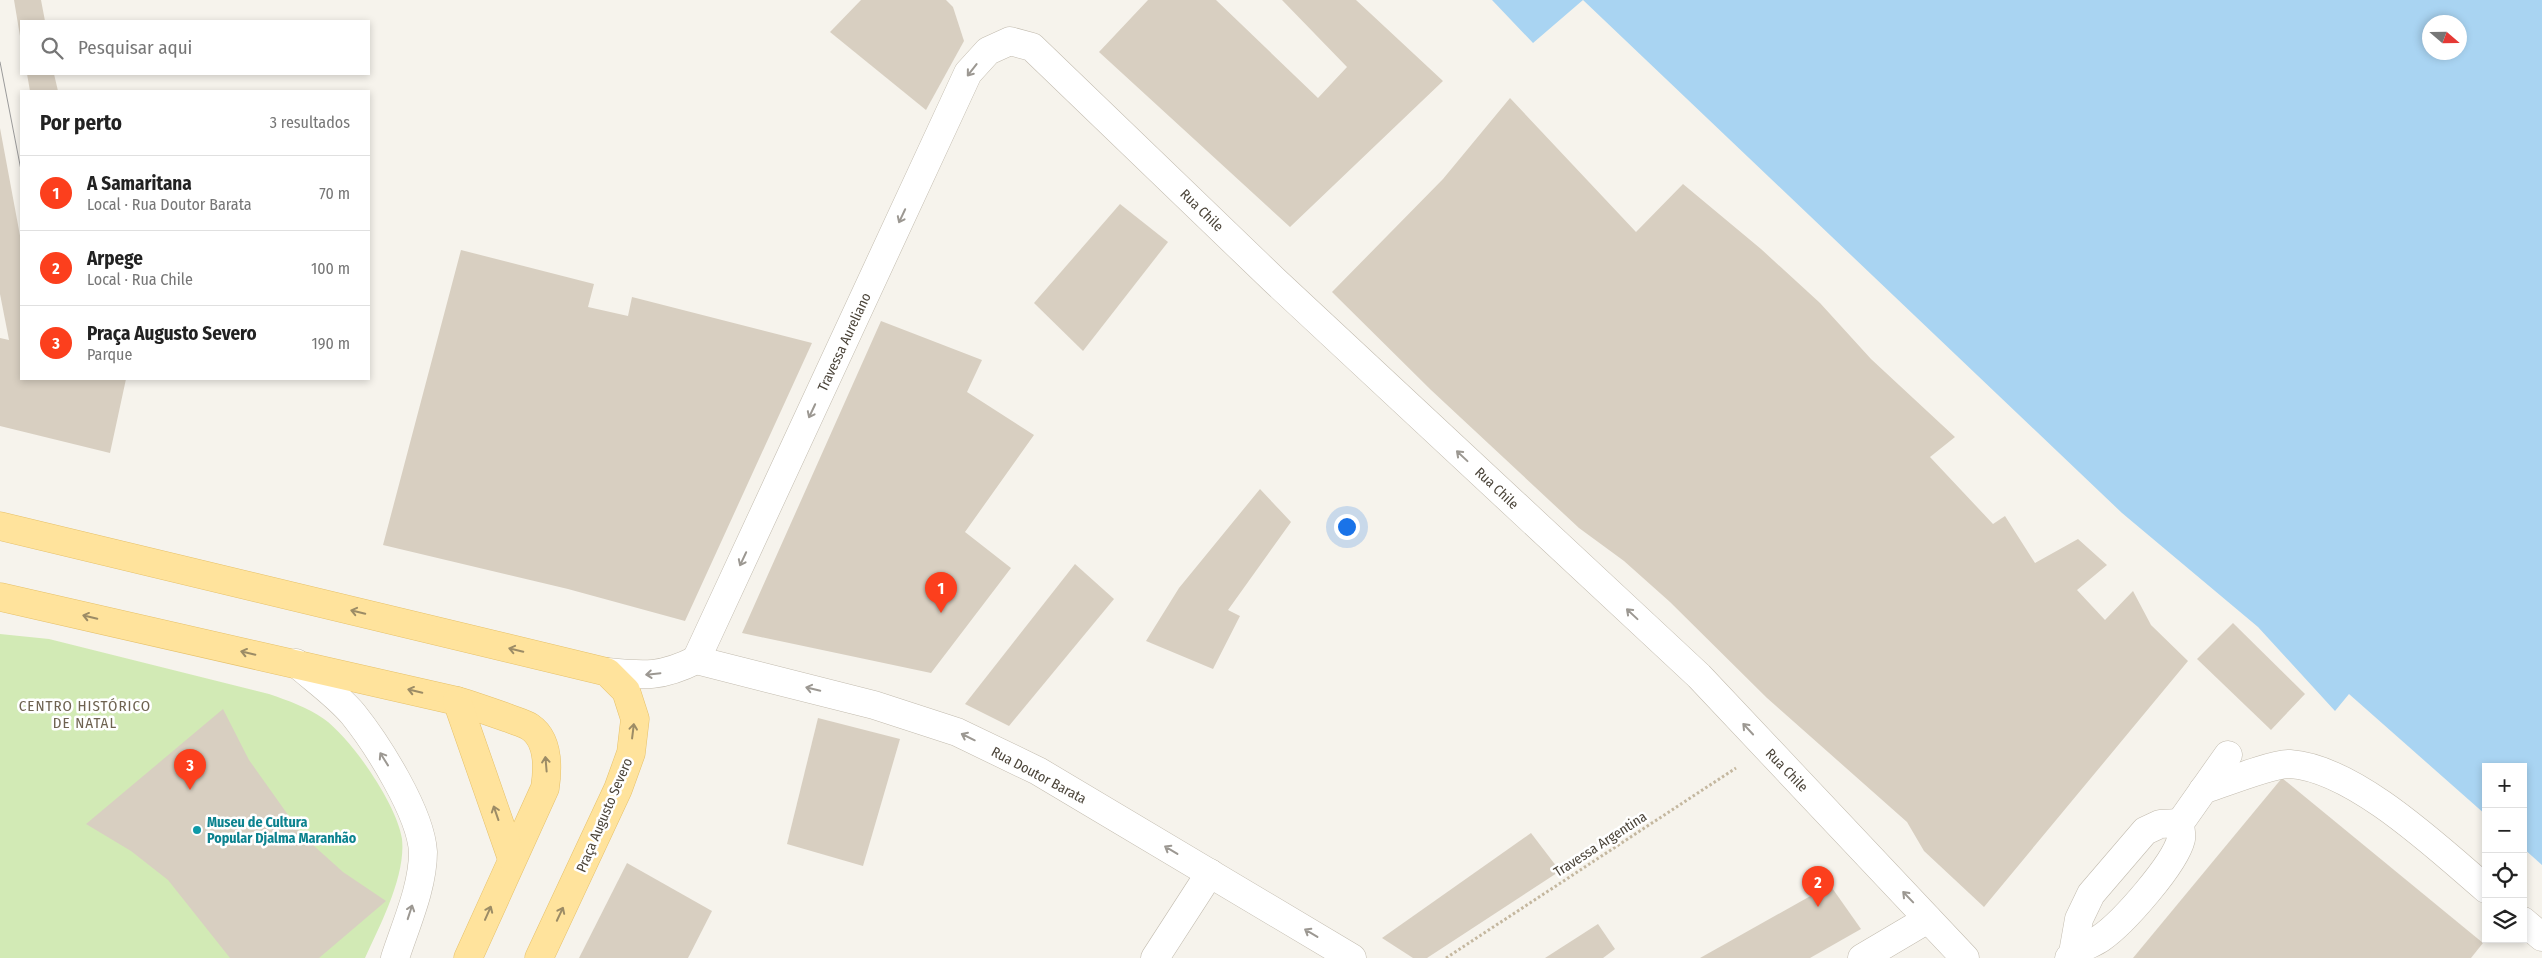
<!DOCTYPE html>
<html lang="pt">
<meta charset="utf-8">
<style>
:root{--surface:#fff;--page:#f6f6f6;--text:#222;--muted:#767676;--line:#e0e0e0;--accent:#fc3f1d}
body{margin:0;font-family:"Fira Sans Condensed",sans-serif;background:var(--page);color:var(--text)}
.controls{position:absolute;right:15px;bottom:15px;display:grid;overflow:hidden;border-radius:0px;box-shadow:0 2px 8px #0003}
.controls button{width:45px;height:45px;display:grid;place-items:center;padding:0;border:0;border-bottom:1px solid var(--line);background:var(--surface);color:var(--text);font:25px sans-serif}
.compass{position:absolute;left:2422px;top:15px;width:45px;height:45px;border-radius:50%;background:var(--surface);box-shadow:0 2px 8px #0003;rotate:110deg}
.you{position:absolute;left:1346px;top:526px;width:18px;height:18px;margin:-12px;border:4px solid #fff;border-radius:50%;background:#1a73e8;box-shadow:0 0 0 8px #1a73e833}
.badge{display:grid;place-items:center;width:32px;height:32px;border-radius:50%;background:var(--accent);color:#fff;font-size:16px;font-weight:700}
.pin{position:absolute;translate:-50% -41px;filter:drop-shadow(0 1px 2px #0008)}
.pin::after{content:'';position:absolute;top:26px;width:18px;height:15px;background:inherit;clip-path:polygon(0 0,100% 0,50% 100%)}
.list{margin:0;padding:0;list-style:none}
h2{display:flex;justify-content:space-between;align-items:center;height:65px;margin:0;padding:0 20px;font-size:21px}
h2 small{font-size:16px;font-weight:400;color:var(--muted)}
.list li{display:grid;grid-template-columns:32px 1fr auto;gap:15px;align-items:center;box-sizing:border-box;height:75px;padding:0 20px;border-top:1px solid var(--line)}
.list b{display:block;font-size:19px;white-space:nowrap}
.list p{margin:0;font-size:16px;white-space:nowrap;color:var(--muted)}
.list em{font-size:16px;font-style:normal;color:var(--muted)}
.icon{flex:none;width:28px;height:28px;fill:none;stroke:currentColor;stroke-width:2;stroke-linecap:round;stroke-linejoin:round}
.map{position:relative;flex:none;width:2542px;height:958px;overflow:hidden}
.search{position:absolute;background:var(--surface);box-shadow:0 2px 8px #0003;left:20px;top:20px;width:350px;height:55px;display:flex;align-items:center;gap:12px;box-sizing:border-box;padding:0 18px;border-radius:0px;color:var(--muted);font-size:19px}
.panel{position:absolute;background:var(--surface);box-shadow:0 2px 8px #0003;left:20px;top:90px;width:350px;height:290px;border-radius:0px}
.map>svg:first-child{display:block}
.green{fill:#d2eab5}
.water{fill:#a9d4f2;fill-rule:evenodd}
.building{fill:#d8cfc1}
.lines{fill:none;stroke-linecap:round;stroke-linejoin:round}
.minor-casing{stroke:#c2bbae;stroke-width:29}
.major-casing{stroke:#e6c16a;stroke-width:29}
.path{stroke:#c4b79f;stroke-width:3;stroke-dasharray:2.5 2.5;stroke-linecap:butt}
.minor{stroke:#fff;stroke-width:28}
.major{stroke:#ffe39c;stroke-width:28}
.tram{stroke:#9a9a9a;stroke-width:1}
.oneway{stroke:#9c9892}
.oneway2{stroke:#9c8c66}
.culture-dot{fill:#0f9aa8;stroke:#fff;stroke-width:2}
.labels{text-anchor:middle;stroke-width:5;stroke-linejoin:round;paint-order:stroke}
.street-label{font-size:14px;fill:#4b4439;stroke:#fff}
.culture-label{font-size:14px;font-weight:bold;fill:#0d838f;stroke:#fff;text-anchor:start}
.neighbourhood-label{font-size:15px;letter-spacing:1px;fill:#6e6250;stroke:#fff}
</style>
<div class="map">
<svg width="2542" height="958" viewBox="0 0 2542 958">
<rect width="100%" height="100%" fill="#f6f3ec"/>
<path class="green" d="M0,634L49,639L269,694C289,701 307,707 324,719C352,739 397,805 402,839C406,876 380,925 365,958H0Z"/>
<path class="water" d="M1492,0H2542V865L2523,848V767H2486V815L2349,694L2335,711L2258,627L2122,513L1583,0L1533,43ZM2430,22H2460V52H2430Z"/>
<g class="building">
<path d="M14,0H41L45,21H21L20,36Z"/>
<path d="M861,0H946L953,7L964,41L926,110L830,32Z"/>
<path d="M1148,0H1216L1318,98L1347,67L1282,0H1356L1443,81L1290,227L1099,52Z"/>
<path d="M27,74H54L58,91H30Z"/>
<path d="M1510,98L1636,232L1683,184L1761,249L1820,303L1871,359L1955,437L1930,457L1993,524L2005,516L2035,563L2078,539L2107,565L2077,590L2105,620L2133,591L2151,625L2188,661L1984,907L1924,851L1907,822L1767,698L1670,602L1624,561L1579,528L1431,390L1332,292L1443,179Z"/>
<path d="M0,128L21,241V379H126L110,453L0,426V338L9,340L0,294Z"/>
<path d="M1120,204L1168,242L1083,351L1034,303Z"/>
<path d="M461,250L594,284L588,307L628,316L632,297L812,343L685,621L568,589L383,545Z"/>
<path d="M881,321L982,360L967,392L1034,435L965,532L1011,568L931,673L742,633Z"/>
<path d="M1260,489L1291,522L1228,610L1240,616L1213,669L1146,641L1179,588Z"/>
<path d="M1075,564L1114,599L1009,726L965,704Z"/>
<path d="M2233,623L2305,694L2271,730L2197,659Z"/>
<path d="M223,709L249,760L303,836L343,872L386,901L319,958H230L168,880L131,851L86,824Z"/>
<path d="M818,718L900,739L863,866L787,844Z"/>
<path d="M2282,778L2483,943L2471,958H2133Z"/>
<path d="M1531,833L1560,871L1427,958H1413L1382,938Z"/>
<path d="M627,863L712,911L688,958H579Z"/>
<path d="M1830,885L1861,929L1810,958H1700Z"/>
<path d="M1598,924L1615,949L1603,958H1545Z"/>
</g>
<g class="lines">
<defs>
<g id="minor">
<path d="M696,660L968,73L988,51L1010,41L1032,47L1274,280L1699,676L1965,958"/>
<path d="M696,660L874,705L957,732L1038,771L1352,958"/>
<path d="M296,663C314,679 337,695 353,714C377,744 421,813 423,852C423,887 406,924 395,958"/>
<path d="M607,672C645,676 662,677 696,660"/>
<path d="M2203,790C2221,784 2274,763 2290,764C2354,768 2438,848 2486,889"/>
<path d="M2523,921L2542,937"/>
<path d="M2073,953L2079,919L2091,894L2145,831L2160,824L2180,823"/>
<path d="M1155,958L1210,873"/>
<path d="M1862,958L1928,919"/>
<path d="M2069,958C2077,948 2091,945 2101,938C2123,923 2175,864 2181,839C2182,834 2180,828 2180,823L2228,755"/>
</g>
<g id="major">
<path d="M0,526L607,672L626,691L635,719L631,753L618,789L539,958"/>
<path d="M0,597L457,701C474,706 491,712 508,718C515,721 524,723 530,727C549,740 548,768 545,788L468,958"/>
<path d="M457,701L512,859"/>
</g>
</defs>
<use href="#minor" class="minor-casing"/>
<use href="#major" class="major-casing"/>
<path class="path" d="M1446,958L1736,768"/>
<use href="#minor" class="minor"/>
<use href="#major" class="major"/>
<path class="tram" d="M0,62L21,170"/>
</g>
<defs><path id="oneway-shaft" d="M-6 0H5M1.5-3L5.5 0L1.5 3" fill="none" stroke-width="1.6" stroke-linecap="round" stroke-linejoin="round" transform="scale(1.25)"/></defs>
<g class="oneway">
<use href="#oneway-shaft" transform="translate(972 70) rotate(128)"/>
<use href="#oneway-shaft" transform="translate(902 216) rotate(115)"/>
<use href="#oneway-shaft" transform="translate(812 411) rotate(115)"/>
<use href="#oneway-shaft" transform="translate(1462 456) rotate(-137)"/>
<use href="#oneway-shaft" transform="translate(743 559) rotate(115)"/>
<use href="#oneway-shaft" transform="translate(1632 614) rotate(-137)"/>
<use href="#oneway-shaft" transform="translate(653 674) rotate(174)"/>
<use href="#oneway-shaft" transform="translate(813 689) rotate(-166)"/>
<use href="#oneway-shaft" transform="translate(1748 729) rotate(-133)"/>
<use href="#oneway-shaft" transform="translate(968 737) rotate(-154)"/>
<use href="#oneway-shaft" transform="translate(384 759) rotate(-122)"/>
<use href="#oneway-shaft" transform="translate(1171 850) rotate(-149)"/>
<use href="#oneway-shaft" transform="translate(1908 897) rotate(-134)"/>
<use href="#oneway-shaft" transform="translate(410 912) rotate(-72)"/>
<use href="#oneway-shaft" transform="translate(1311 933) rotate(-149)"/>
</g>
<g class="oneway2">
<use href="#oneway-shaft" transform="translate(358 612) rotate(-166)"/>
<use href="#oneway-shaft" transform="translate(90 617) rotate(-167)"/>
<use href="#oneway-shaft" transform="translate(516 650) rotate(-166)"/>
<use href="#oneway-shaft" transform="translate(248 653) rotate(-167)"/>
<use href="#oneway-shaft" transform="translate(415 691) rotate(-167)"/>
<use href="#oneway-shaft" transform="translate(633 731) rotate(-83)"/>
<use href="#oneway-shaft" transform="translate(546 764) rotate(-95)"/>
<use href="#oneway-shaft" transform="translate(496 813) rotate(-109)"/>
<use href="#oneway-shaft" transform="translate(488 913) rotate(-66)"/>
<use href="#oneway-shaft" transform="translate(560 914) rotate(-65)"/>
</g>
<circle class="culture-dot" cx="197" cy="830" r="5"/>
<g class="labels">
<g class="street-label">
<text transform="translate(1202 210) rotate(44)" y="5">Rua Chile</text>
<text transform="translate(844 342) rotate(-65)" y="5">Travessa Aureliano</text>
<text transform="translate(1497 488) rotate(43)" y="5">Rua Chile</text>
<text transform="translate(1787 770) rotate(46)" y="5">Rua Chile</text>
<text transform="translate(1039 775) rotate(28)" y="5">Rua Doutor Barata</text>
<text transform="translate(604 815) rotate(-67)" y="5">Praça Augusto Severo</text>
<text transform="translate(1600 844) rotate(-33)" y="5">Travessa Argentina</text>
</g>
<g class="culture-label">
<text x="207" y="827">Museu de Cultura<tspan x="207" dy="16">Popular Djalma Maranhão</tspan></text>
</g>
<g class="neighbourhood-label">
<text x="85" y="711">CENTRO HISTÓRICO<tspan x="85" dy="17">DE NATAL</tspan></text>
</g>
</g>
</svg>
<div class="controls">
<button>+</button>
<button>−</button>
<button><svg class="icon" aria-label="locate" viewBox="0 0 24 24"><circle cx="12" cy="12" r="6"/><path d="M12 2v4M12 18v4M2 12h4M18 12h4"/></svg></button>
<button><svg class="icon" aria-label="layers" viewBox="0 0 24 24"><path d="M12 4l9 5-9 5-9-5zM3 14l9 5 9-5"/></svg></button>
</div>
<svg class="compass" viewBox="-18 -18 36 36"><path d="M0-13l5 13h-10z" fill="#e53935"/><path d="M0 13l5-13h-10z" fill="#767676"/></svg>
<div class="you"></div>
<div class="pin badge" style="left:941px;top:613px">1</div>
<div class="pin badge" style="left:1818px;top:907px">2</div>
<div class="pin badge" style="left:190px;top:790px">3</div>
<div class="search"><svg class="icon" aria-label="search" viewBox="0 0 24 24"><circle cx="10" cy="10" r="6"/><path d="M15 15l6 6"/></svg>Pesquisar aqui</div>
<section class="panel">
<h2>Por perto<small>3 resultados</small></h2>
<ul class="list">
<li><span class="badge">1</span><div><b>A Samaritana</b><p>Local · Rua Doutor Barata</p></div><em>70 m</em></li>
<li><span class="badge">2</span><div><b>Arpege</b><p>Local · Rua Chile</p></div><em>100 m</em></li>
<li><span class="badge">3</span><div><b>Praça Augusto Severo</b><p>Parque</p></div><em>190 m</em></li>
</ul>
</section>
</div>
